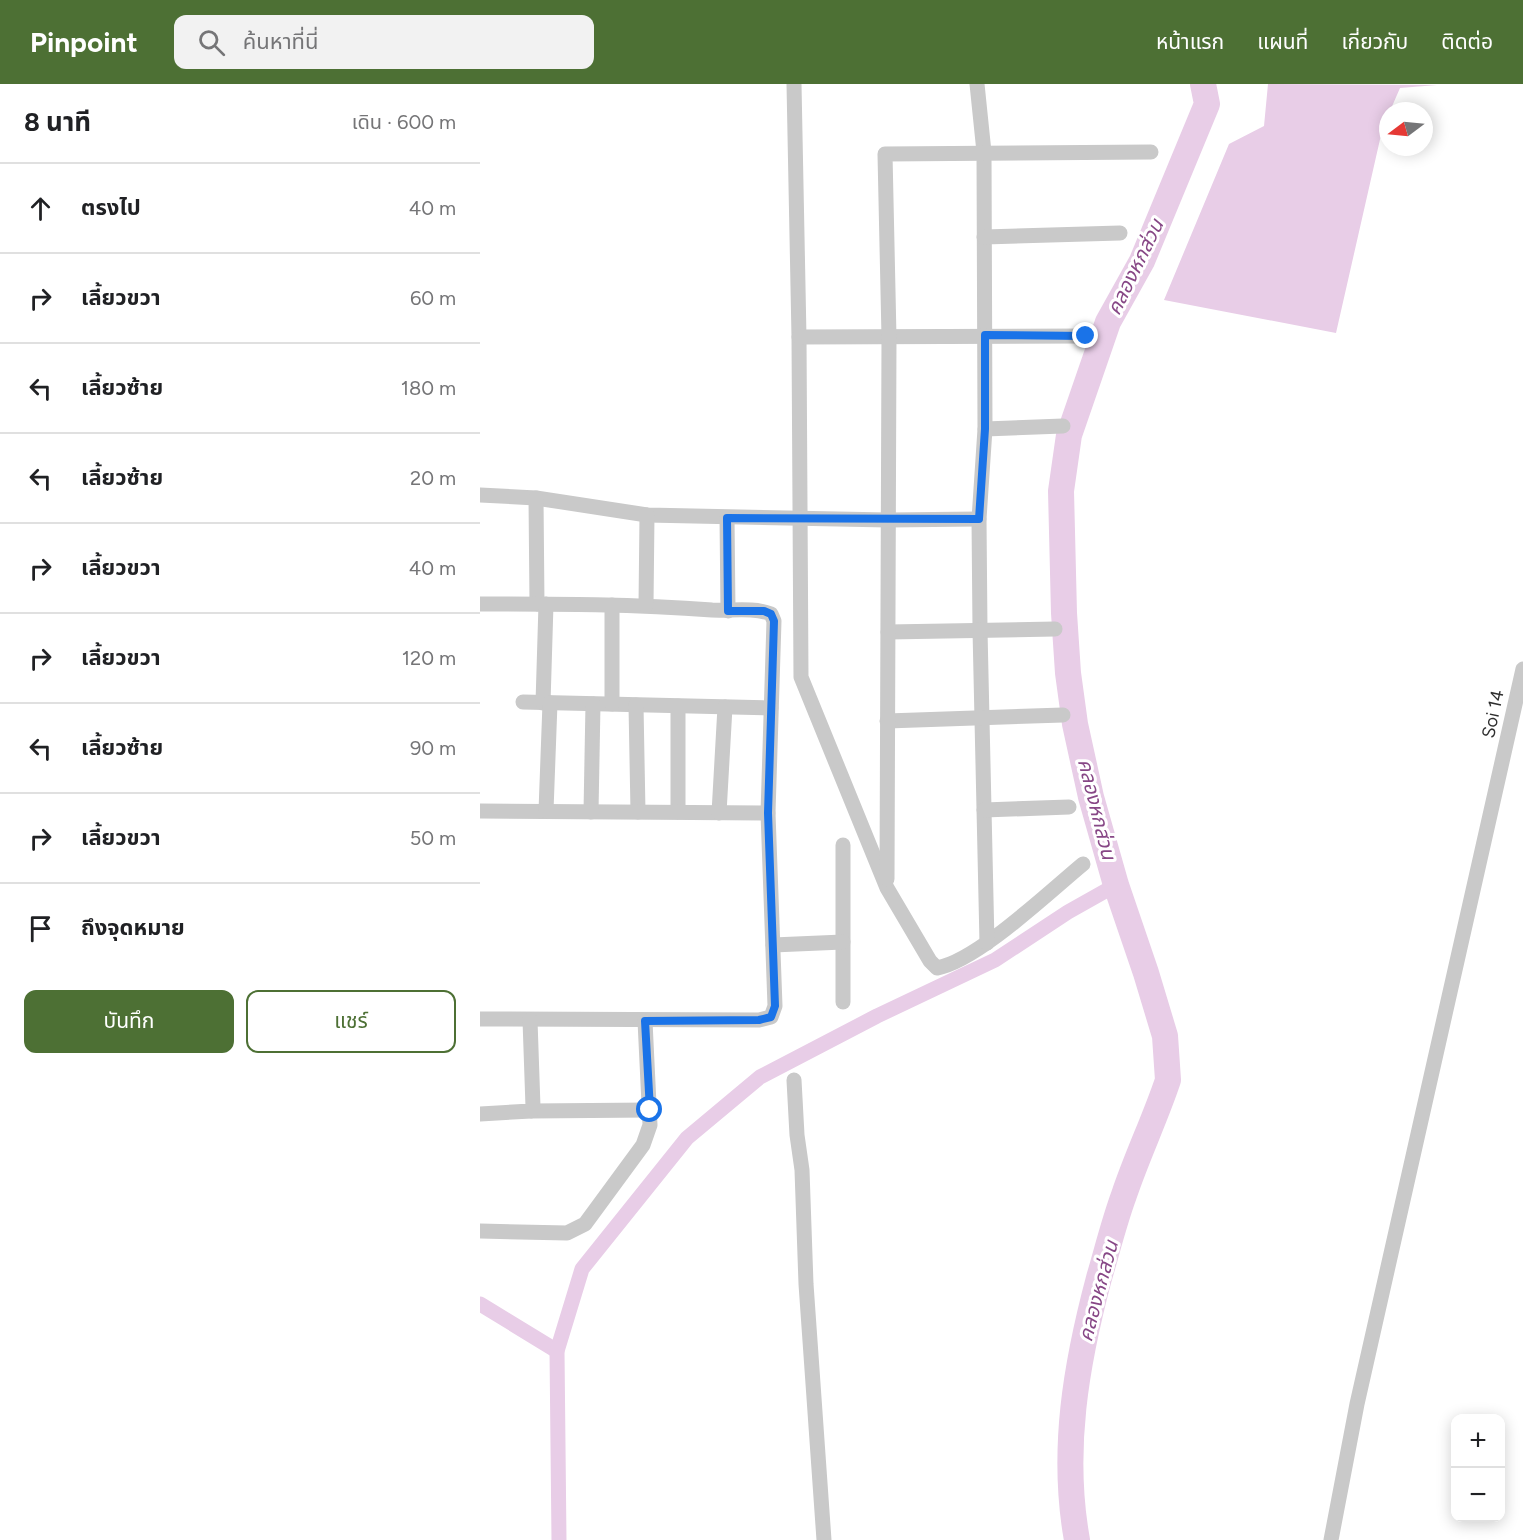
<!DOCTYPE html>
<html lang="th">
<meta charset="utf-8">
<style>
:root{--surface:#fff;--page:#f2f2f2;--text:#202124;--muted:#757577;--line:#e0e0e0;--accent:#4d7034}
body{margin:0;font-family:Figtree,"Noto Sans Thai",sans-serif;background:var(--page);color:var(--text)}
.controls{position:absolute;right:18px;bottom:18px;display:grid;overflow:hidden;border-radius:12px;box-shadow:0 3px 15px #0003}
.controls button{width:54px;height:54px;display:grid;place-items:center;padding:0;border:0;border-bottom:2px solid var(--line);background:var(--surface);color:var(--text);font:30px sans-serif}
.compass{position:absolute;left:899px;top:18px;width:54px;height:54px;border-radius:50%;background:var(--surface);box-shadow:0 3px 15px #0003;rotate:254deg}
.stop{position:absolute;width:18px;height:18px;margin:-14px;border:4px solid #1a73e8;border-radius:50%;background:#fff}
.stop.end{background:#1a73e8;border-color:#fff;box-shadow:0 2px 6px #0008}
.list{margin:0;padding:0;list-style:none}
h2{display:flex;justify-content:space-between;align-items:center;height:78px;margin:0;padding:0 24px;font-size:26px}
h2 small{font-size:20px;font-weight:400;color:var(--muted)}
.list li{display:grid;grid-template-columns:39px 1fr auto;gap:18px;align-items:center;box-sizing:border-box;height:90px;padding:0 24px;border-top:2px solid var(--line)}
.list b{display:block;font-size:22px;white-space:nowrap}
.list em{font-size:20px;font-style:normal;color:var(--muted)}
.actions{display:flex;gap:12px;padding:18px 24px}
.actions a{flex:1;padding:14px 0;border:2px solid var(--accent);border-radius:12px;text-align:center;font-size:21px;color:var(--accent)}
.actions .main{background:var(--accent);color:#fff}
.icon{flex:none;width:33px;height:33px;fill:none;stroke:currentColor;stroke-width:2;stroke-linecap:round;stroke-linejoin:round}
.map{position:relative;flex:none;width:1043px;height:1456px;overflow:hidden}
header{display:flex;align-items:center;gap:36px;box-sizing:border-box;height:84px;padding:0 30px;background:var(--accent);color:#fff}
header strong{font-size:28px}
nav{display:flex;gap:33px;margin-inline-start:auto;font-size:21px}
.search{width:420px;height:54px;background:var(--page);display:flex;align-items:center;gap:15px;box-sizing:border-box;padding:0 21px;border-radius:12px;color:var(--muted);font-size:22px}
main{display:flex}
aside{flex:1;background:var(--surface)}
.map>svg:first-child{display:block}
.water{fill:#e8cde7}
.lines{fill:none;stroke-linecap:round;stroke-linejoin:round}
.canal{stroke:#e8cde7;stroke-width:15}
.river{stroke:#e8cde7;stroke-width:26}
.street{stroke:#c9c9c9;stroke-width:15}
.route{stroke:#1a73e8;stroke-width:8}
.labels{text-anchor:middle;stroke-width:6;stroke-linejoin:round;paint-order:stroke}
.street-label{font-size:18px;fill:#2f2f2f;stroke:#fff}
.water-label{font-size:20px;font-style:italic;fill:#874786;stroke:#fff}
</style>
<header>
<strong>Pinpoint</strong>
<div class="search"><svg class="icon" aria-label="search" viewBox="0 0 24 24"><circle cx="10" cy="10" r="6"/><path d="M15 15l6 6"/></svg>ค้นหาที่นี่</div>
<nav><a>หน้าแรก</a><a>แผนที่</a><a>เกี่ยวกับ</a><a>ติดต่อ</a></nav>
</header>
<main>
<aside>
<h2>8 นาที<small>เดิน · 600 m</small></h2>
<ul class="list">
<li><svg class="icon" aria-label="ahead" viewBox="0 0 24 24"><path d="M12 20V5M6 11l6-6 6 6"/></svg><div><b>ตรงไป</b></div><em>40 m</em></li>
<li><svg class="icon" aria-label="right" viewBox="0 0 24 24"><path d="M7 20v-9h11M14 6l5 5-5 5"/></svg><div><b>เลี้ยวขวา</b></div><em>60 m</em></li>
<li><svg class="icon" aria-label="left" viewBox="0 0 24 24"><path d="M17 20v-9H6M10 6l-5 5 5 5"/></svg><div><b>เลี้ยวซ้าย</b></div><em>180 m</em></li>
<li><svg class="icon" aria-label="left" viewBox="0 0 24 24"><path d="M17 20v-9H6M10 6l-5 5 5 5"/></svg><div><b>เลี้ยวซ้าย</b></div><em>20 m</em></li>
<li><svg class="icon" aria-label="right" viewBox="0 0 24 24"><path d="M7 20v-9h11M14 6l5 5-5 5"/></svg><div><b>เลี้ยวขวา</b></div><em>40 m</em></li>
<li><svg class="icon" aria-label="right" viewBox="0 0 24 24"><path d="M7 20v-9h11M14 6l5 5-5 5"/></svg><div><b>เลี้ยวขวา</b></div><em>120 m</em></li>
<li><svg class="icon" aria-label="left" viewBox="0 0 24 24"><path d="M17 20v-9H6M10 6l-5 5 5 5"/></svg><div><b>เลี้ยวซ้าย</b></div><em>90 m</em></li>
<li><svg class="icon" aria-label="right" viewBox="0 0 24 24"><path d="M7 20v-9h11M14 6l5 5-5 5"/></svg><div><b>เลี้ยวขวา</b></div><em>50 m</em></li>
<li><svg class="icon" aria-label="arrive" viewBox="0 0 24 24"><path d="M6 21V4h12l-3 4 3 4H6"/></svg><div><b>ถึงจุดหมาย</b></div></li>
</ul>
<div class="actions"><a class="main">บันทึก</a><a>แชร์</a></div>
</aside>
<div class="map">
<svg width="1043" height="1456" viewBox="0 0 1043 1456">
<rect width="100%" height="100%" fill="#fff"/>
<path class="water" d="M788,0L957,1L920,4L910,27H908V32L901,51L856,249L684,216L749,60L784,42Z"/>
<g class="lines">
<g class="canal">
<path d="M0,1220L77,1267"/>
<path d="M79,1456L77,1267L102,1185L207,1054L280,993L397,932L515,876L588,828L636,801"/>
</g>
<path class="river" d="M597,1456C581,1367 596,1280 619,1194C627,1167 634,1138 644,1111C657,1072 675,1035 688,996L685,952L666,889L636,801L611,713L595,640L588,589L584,529L581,407L589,351L628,238L662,177L727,20L723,0"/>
<g class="street">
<path d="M314,0L319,253L321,593L407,804L450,877L457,884C497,877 569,808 603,780"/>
<path d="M497,0L504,68L505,345L499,435L500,546L507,859"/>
<path d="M504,153L640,149"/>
<path d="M319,253L607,252"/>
<path d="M505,345L583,342"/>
<path d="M0,411L56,414L167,431L408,436L499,435"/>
<path d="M56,414L57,520"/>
<path d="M247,434L248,527"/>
<path d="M0,520C77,520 154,520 232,526C251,527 273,523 291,530L294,537L288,729L295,922L291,933L279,936L0,935"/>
<path d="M166,521L167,431"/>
<path d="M408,548L575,545"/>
<path d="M43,618L291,624"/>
<path d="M63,619L66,520"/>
<path d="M132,620V521"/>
<path d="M156,621L158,728"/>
<path d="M198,622V728"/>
<path d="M407,637L583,631"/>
<path d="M504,726L589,723"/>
<path d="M0,727L288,729"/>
<path d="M66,727L70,619"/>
<path d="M111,728L113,620"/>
<path d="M239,729L245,623"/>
<path d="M363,761V918"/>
<path d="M407,795L409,253L405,70L671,68"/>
<path d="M293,861L363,858"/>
<path d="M314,996L317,1051L322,1086L326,1200L344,1456"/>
<path d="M51,1027L170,1026"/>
<path d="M0,1030L51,1027L53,1023L50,936"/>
<path d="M0,1147L87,1149L105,1140L163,1061L170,1041L165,937"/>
<path d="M851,1456L877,1320L1043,585"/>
</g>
</g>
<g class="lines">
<path class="route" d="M170,1026L165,937L279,936L291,933L295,922L288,729L294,537L291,530L284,527H248L247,434L499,435L505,345V251L606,252"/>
</g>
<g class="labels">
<g class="street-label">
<text transform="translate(1013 630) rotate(-78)" y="6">Soi 14</text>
</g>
<g class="water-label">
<text transform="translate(655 183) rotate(-64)" y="7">คลองหกส่วน</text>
<text transform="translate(617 725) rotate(76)" y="7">คลองหกส่วน</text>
<text transform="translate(618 1207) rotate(-75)" y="7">คลองหกส่วน</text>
</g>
</g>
</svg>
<div class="controls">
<button>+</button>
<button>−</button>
</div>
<svg class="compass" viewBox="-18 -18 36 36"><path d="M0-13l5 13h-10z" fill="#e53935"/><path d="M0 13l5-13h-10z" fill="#757577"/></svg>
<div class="stop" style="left:170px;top:1026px"></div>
<div class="stop end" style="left:606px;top:252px"></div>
</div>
</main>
